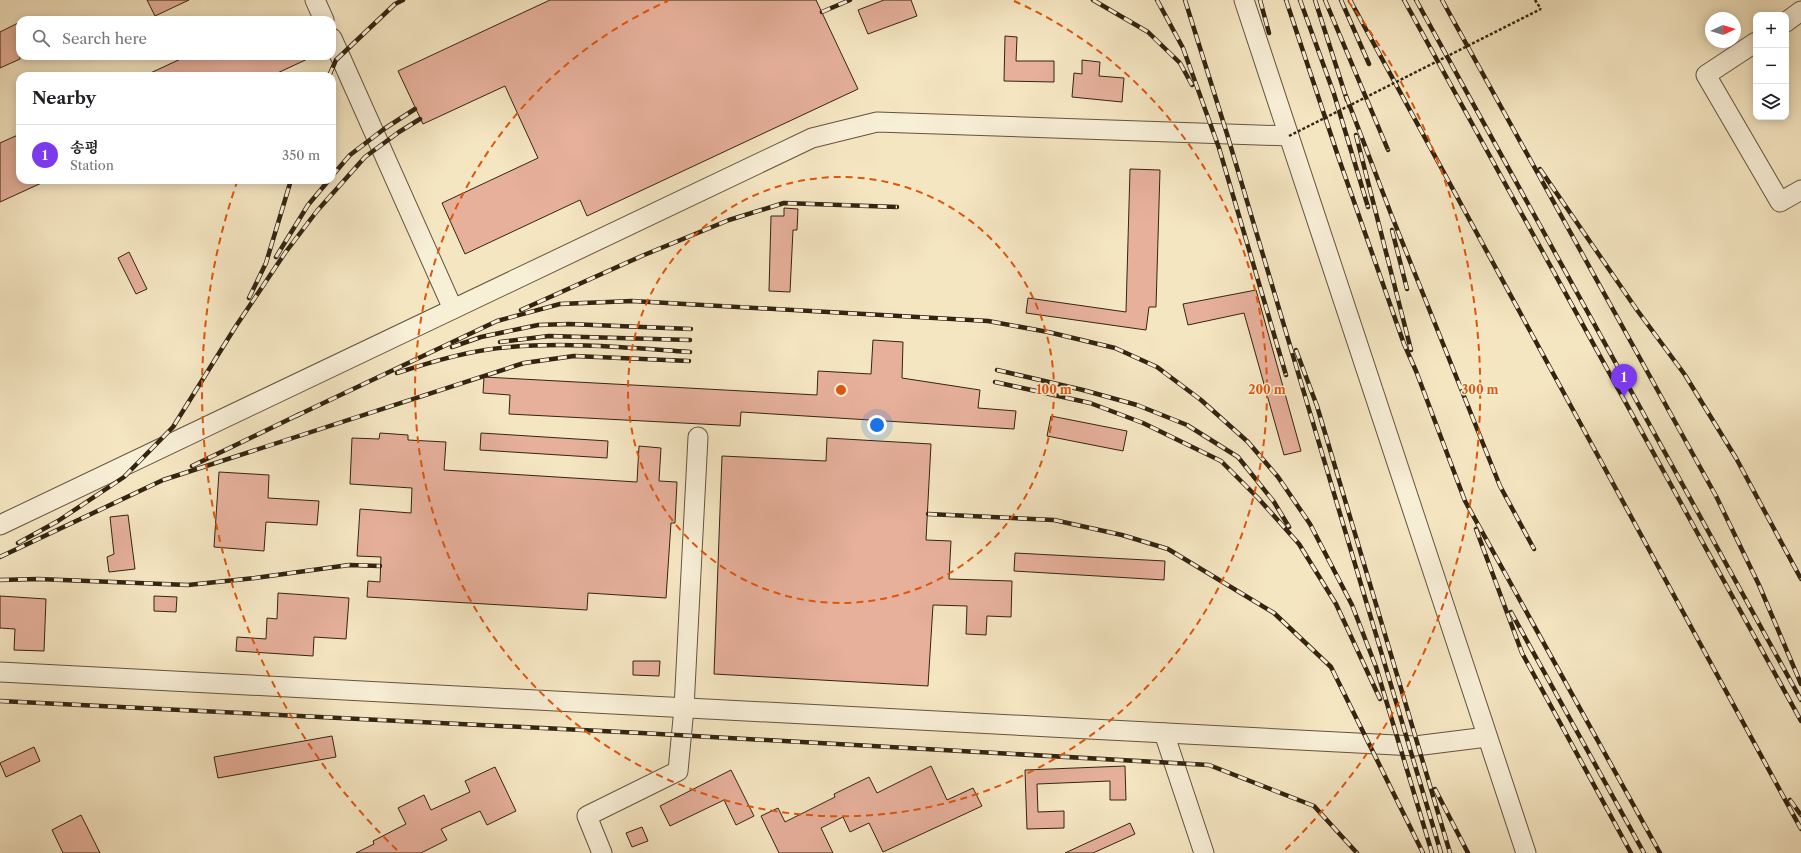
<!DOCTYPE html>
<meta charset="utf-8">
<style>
:root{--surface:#fff;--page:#f6f6f6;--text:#202124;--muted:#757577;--line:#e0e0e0;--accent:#7c3aed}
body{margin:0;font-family:"Libre Caslon Text","Noto Serif KR",serif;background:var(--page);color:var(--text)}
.controls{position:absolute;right:12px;top:12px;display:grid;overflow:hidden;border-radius:8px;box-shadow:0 2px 10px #0003}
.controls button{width:36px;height:36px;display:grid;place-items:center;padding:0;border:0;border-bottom:1px solid var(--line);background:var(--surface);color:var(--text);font:20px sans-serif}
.compass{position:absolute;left:1705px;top:12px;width:36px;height:36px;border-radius:50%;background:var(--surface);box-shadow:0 2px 10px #0003;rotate:86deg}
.you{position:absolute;left:877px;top:425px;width:14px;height:14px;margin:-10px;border:3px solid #fff;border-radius:50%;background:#1a73e8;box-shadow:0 0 0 6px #1a73e833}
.badge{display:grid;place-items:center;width:26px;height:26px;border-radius:50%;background:var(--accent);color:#fff;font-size:13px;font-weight:700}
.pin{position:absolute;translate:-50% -33px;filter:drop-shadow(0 1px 2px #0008)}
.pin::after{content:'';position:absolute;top:21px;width:14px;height:12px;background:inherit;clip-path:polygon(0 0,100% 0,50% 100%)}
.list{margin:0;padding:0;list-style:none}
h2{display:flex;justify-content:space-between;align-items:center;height:52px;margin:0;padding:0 16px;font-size:17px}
h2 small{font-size:13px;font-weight:400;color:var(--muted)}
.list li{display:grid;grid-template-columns:26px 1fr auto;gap:12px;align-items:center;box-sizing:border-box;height:60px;padding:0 16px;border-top:1px solid var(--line)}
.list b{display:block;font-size:15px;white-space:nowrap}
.list p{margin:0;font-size:13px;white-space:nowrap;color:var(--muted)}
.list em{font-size:13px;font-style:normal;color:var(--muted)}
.icon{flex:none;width:22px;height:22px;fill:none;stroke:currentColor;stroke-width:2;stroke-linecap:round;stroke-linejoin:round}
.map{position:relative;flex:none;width:1801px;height:853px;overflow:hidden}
.search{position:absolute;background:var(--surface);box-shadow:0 2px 10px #0003;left:16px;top:16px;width:320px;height:44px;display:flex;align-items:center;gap:10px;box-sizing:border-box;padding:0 14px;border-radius:12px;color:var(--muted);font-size:15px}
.panel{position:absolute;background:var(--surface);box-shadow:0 2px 10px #0003;left:16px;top:72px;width:320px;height:112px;border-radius:12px}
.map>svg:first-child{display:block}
.building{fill:#e6b09b;stroke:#332411}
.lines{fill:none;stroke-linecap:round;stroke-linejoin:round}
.minor-casing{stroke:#64543d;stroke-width:21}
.path{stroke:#332411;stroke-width:2.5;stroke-dasharray:3 2;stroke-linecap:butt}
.minor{stroke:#f8efd7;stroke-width:19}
.rail-casing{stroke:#332411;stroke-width:4.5}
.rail{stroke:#f8efd7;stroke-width:3;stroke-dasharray:9;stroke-linecap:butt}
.path-bridge{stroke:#332411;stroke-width:2.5;stroke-dasharray:3 2;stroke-linecap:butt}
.ring{fill:none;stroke:#df560c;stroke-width:2;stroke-dasharray:7 5}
.centre{fill:#df560c;stroke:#f8efd7;stroke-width:2}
.ring-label{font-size:12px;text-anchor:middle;font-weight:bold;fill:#df560c;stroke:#f8efd7;stroke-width:3;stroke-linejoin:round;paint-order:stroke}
</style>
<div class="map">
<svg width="1801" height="853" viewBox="0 0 1801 853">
<rect width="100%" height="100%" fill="#f5e6c2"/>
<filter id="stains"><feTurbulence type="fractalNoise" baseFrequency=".005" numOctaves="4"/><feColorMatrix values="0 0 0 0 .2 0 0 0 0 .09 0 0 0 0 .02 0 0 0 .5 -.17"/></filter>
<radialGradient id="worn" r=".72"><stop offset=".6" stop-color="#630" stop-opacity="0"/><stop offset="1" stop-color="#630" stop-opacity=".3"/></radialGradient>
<g class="building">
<path d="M147,0H189L155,16Z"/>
<path d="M550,0H816L858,89L587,216L580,200L465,254L442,203L538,158L505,86L423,124L398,71Z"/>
<path d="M884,0H911L917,16L868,34L858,10Z"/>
<path d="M20,22V59L0,68V32Z"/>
<path d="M1005,36L1017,37L1016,61H1054V82L1004,81Z"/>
<path d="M187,56H314L271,76H144Z"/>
<path d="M1082,60L1100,62L1099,76L1124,78L1122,102L1072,97L1074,73L1082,74Z"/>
<path d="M20,134V180H48L0,202V143Z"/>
<path d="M1130,169L1160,170L1156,307H1149L1146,330L1026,313L1028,298L1126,312Z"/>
<path d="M784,208L798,209L797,230H793L790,292L769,291L771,216H784Z"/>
<path d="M129,252L147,289L136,294L118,258Z"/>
<path d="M1256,290L1301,451L1284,455L1244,313L1188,325L1183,304Z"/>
<path d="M873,340L903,342L902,378L980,390L978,408L1016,411L1014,429L741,412L740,426L509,414L510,395L483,393L484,377L817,395L818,371L871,374Z"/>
<path d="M1051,416L1127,431L1123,451L1047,436Z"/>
<path d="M380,433L408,435V440L446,442L444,470L637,482L639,446L661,448L659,481L677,482L675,523H671L666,598L588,593L587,610L367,597L368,581L380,582L381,557L357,556L360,509L411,513L412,488L350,484L352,438L379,439Z"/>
<path d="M481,433L608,441L607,458L480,450Z"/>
<path d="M827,438L931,444L926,540L951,541L949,579L1012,581L1011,617L987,616L986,635L966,634L967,606L933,605L928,686L714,674L722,456L826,461Z"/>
<path d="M219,472L269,475L268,498L319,501L317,525L266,522L264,551L214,547Z"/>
<path d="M128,515L135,569L109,572L107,557L114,554L110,517Z"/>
<path d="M1015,553L1165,561L1164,580L1014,571Z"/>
<path d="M278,593L349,598L346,639L314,637L313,656L236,651L237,637L266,639L267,618L277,619Z"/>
<path d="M0,596L46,599L44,651L14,650L15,629L0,628Z"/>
<path d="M154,596L177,597L176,612L154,611Z"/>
<path d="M633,661H660L659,676L633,675Z"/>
<path d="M332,736L336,757L218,778L214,757Z"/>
<path d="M34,747L40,761L6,777L0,763Z"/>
<path d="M931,766L947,800L973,788L982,806L883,852L869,823L850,832L843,817L821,828L833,853H779L761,816L778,808L785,822L835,797L834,794L869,777L877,793Z"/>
<path d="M1125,766L1126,800H1110V781L1037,784L1038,812L1064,811V828L1027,829L1025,770Z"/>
<path d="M495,767L516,811L487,825L480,811L441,829L447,840L421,853H356L374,844L373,841L406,824L398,808L424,795L431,810L470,792L465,781Z"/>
<path d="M731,770L754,816L736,825L724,800L670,826L660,806Z"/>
<path d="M81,815L100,853H63L52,830Z"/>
<path d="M1130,823L1135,834L1093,853H1065Z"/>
<path d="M642,827L648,841L632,847L626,833Z"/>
</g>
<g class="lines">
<defs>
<g id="minor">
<path d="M315,0L324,20"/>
<path d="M1244,0L1526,853"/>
<path d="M1786,22L1801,11"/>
<path d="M332,38L453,309"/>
<path d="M1756,42L1706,75L1780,202L1801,190"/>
<path d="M0,525L812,138L877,122L1289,136"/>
<path d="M0,672L1415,746L1487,737"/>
<path d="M1164,733L1204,853"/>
<path d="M602,853L587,816L678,771L684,708L698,437"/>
</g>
</defs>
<use href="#minor" class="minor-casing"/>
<path class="path" d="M1535,0L1541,9"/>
<use href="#minor" class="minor"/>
<defs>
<g id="rail">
<path d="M1093,0L1148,32L1180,63L1192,85"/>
<path d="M1157,0L1183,48L1219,148L1286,375"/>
<path d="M1185,0L1227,134L1441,853"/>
<path d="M1260,0L1269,33"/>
<path d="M1286,0L1339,159L1404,344L1416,371L1465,501L1660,853"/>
<path d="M1300,0L1334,94L1368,207"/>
<path d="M1315,0L1347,100"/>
<path d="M1325,0L1388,150"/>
<path d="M1341,0L1369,64"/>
<path d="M1350,0L1801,829"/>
<path d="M1404,0L1801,721"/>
<path d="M1416,0L1801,700"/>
<path d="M1442,0L1716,496L1759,585L1801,684"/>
<path d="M822,12L850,0"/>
<path d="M329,76L336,60L395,4L403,0"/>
<path d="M1346,96L1391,214L1500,486L1534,549"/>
<path d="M1356,135L1411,350"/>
<path d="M1540,169L1637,310L1685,375L1736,458L1801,579"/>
<path d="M332,176L350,155L384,129L415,109"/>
<path d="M1392,230L1407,289"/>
<path d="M276,257L308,205L329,180"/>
<path d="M249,298L266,263L291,180"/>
<path d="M521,310L644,255L729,220L784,203L897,207"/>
<path d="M500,342L549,336L690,340"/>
<path d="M452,347L481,337L538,325L569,324L691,329"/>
<path d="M1296,350L1317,406L1450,853"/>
<path d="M997,370L1083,390L1137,405L1187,425L1238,457L1274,502L1289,527"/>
<path d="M397,373C434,361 471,350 510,347C570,342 630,348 690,352"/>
<path d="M995,382L1090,403L1143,423L1221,461L1258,498L1299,544L1336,604L1380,699"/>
<path d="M296,416L497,321L560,304L632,301L988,321L1048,332L1115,348L1157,367L1201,400L1248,442L1278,477L1310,524L1352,605L1376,667L1432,853"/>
<path d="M192,466L300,414"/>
<path d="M928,514L1054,520L1122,535L1168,549L1274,613L1331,667L1423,853"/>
<path d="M1476,529L1522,653L1631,853"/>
<path d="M18,543L58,521L124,477L173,427L236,326L285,253L317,211L365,157L399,132L420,119"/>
<path d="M0,557L163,480L524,363L574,356L689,361"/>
<path d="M0,580L38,579L188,585L255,578L349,565L380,566"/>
<path d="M1511,612L1644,853"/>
<path d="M0,701L641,733L1209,765L1314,806L1357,853"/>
<path d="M1435,789L1468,853"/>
<path d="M1790,800L1801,815"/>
</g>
</defs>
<use href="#rail" class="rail-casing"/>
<use href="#rail" class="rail"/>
<path class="path-bridge" d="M1289,136L1541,9"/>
</g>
<g class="ring">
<circle cx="841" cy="390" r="213"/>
<path d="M1014 1A426 426 0 1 1 668 1"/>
<path d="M397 850A639 639 0 0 1 237 182M1348 1A639 639 0 0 1 1285 850"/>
</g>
<circle cx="841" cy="390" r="6" class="centre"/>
<g class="ring-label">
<text x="1054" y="394">100 m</text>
<text x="1267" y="394">200 m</text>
<text x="1480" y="394">300 m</text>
</g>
<rect width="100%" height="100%" filter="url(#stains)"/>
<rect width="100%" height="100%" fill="url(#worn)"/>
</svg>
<div class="controls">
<button>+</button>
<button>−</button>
<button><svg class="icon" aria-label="layers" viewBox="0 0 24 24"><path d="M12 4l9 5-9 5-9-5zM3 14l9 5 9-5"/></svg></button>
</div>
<svg class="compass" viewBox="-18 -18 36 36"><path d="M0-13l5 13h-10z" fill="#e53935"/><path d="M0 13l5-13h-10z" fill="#757577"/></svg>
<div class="you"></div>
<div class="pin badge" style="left:1624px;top:397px">1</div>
<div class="search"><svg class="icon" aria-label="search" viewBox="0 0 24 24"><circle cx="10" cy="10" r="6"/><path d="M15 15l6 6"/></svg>Search here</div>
<section class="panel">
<h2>Nearby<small></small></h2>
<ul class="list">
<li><span class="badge">1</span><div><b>송평</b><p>Station</p></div><em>350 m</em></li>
</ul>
</section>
</div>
